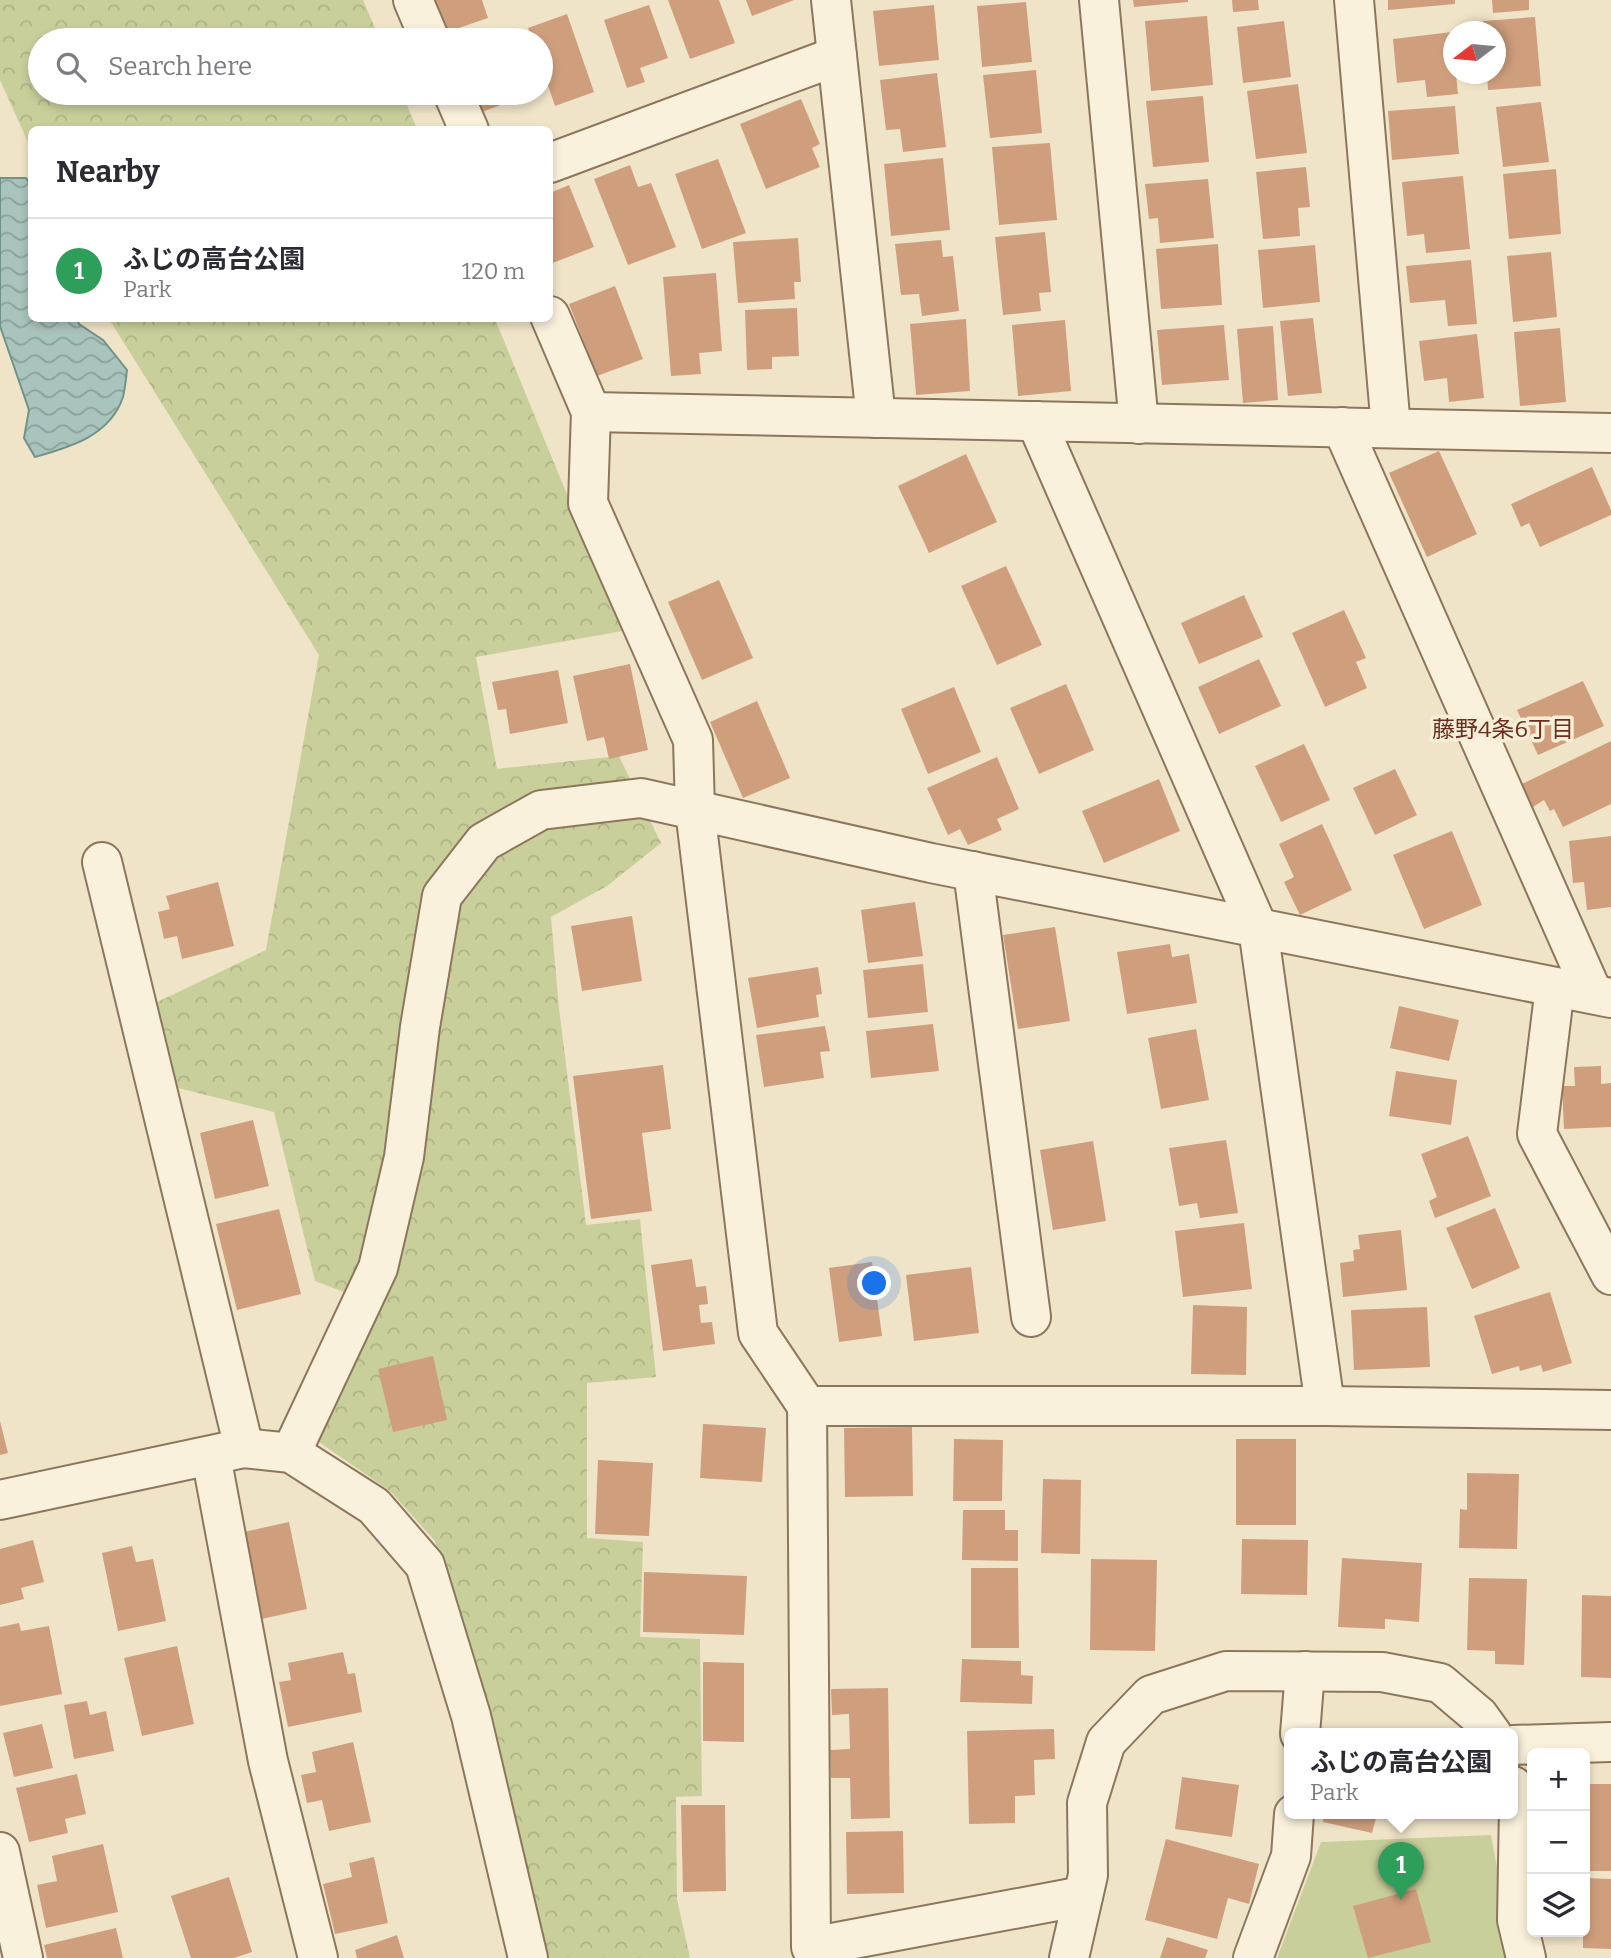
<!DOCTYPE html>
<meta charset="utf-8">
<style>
:root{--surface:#fff;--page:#f2f2f3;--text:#2b2b33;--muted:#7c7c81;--line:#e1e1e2;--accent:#db2777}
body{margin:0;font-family:Bitter,"Noto Sans JP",serif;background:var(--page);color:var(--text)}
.controls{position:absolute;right:21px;bottom:21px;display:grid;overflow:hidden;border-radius:10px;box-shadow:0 4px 10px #0003}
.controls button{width:63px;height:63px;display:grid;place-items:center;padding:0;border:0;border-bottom:2px solid var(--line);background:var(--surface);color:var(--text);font:35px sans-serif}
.compass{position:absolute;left:1443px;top:21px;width:63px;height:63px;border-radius:50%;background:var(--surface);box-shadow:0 4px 10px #0003;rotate:254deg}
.you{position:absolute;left:875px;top:1284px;width:24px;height:24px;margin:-18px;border:5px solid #fff;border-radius:50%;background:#1a73e8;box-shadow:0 0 0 10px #1a73e833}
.badge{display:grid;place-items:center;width:46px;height:46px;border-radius:50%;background:var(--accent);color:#fff;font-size:23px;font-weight:700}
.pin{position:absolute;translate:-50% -58px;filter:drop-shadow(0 2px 4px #0008)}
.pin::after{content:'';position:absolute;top:37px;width:24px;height:21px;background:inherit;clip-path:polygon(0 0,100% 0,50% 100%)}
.popup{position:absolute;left:1284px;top:1728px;width:234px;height:91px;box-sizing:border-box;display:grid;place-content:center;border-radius:10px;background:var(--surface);filter:drop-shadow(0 2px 5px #0005);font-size:23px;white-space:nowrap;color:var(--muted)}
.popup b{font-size:26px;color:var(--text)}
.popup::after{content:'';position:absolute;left:50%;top:100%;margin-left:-14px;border:14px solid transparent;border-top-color:var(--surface)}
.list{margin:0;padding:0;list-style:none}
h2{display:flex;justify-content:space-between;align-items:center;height:91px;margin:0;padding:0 28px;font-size:30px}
h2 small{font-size:23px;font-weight:400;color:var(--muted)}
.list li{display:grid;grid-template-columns:46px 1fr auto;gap:21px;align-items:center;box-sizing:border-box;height:105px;padding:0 28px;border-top:2px solid var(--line)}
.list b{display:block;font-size:26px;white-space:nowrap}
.list p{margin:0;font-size:23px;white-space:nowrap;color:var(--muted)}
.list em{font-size:23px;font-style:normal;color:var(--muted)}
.icon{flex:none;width:38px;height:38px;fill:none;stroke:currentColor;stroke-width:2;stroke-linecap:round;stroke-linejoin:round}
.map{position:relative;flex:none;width:1611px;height:1958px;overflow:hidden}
.search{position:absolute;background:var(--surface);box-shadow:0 4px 10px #0003;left:28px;top:28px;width:525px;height:77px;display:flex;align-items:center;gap:18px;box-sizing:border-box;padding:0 24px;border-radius:38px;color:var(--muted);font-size:26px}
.panel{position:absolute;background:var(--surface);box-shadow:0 4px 10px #0003;left:28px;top:126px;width:525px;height:196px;border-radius:10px}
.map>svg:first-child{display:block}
.forest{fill:url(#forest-crowns)}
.green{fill:#c9cf9b}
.water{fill:url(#water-waves);stroke:#6f938a;stroke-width:2}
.building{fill:#cf9f7d}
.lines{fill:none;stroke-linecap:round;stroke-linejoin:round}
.minor-casing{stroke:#8d765c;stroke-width:42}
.minor{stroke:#faf1dc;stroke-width:38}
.labels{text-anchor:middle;stroke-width:7;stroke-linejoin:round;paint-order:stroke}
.neighbourhood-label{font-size:23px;fill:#6b2e1e;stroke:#f7eed8}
</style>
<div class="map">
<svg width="1611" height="1958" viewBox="0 0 1611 1958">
<defs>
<pattern id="forest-crowns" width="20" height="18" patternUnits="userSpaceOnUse" patternTransform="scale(1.75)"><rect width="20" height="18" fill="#c9cf9b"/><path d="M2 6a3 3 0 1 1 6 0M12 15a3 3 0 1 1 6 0" fill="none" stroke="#aeb285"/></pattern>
<pattern id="water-waves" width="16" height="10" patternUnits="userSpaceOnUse" patternTransform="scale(1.75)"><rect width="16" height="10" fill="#a9c4bc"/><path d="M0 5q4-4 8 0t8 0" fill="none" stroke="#8ba098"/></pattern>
</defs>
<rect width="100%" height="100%" fill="#f0e4c8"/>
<g class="forest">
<path d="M0,0H363L380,40H40V93H402L417,129L32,130L31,149L0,80Z"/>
<path d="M109,319H495L623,631L476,657L497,769L619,756L661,843L607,886L551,917L559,1008L586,1225L640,1219L656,1377L587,1383V1538L643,1542L640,1637L700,1639L702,1796L676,1797L677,1899L690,1958H546L435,1541L390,1491L313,1438L378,1305L315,1281L274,1112L170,1086L151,1005L266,950L319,655Z"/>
</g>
<path class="green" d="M1491,1835L1514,1958H1277L1321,1842Z"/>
<path class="water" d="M0,178H26L31,186L32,318L77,319L79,324L103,340L127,370C126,378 125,389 123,397C110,436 70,447 35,457L24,438L29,410L0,326Z"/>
<g class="building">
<path d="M432,0H482L488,18L444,33Z"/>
<path d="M668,0H719L735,43L690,59Z"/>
<path d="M746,0H794L752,16Z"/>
<path d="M1133,0H1188V2L1134,7Z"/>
<path d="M1232,0H1258L1259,10L1233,12Z"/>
<path d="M1388,0H1455V4L1388,10Z"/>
<path d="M1492,0H1529V10L1493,13Z"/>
<path d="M1026,2L1032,62L982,67L977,6Z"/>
<path d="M649,5L668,58L640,68L645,82L627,88L604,20Z"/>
<path d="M934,5L939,60L879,66L873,11Z"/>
<path d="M567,14L594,92L555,106L541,65V40H532L528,28Z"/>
<path d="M1207,16L1213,85L1151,91L1145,21Z"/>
<path d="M1535,17L1541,86L1488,90L1487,74H1496V32H1484L1483,21Z"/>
<path d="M1284,21L1291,77L1243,83L1237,27Z"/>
<path d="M1452,32L1454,74H1456L1458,94L1427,97L1425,80L1397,83L1393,39Z"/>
<path d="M1036,70L1042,133L990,138L983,75Z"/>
<path d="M937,73L946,147L903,152L900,129L886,130L880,80Z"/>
<path d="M1298,84L1307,153L1256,159L1247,91Z"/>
<path d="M469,93H519L521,97L477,114Z"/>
<path d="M1203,96L1209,162L1153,167L1146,101Z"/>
<path d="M801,99L820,144L812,148L820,167L766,189L740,124Z"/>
<path d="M1541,102L1549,162L1503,167L1496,107Z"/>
<path d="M1455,106L1459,154L1392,160L1388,111Z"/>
<path d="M1050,143L1057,220L999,225L992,147Z"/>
<path d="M943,158L950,230L891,236L884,164Z"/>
<path d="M718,159L746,233L702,249L675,174Z"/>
<path d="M630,165L638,187L651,183L676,247L628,265L594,179Z"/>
<path d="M1306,167L1310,207L1298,208L1300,236L1263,239L1256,172Z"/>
<path d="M1556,169L1561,234L1509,239L1503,174Z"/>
<path d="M1463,176L1470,249L1426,253L1424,234L1407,236L1402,182Z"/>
<path d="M1208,179L1214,238L1160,243L1158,218L1149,219L1145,184Z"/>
<path d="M569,185L594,247L550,264V193Z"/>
<path d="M1045,232L1051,292L1039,293L1041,311L1003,315L995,237Z"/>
<path d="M798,238L801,282H794L795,299L738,303L733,242Z"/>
<path d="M941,240L943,257L953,256L959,311L922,316L919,294L901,295L895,244Z"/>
<path d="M1218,244L1222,305L1161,309L1156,249Z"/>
<path d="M1315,245L1320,302L1263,308L1258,250Z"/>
<path d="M1551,252L1557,317L1513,322L1507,256Z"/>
<path d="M1471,260L1477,324L1448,326L1445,300L1410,303L1406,266Z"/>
<path d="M716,273L722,351L699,353L701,374L671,376L663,277Z"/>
<path d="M615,286L643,359L597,376L569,304Z"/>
<path d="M797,308L799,356L772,357V369L747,370L745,310Z"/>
<path d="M1313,318L1322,393L1288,396L1280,321Z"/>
<path d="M966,319L970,391L916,395L910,324Z"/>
<path d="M1065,320L1071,391L1018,396L1012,325Z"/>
<path d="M1224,325L1229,380L1162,385L1157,330Z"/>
<path d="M1273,326L1278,400L1243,403L1237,329Z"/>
<path d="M1560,328L1566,402L1520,406L1514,332Z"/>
<path d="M1477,334L1484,398L1449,402L1447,378L1424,381L1419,341Z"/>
<path d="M1439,451L1477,534L1427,557L1389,473Z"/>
<path d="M966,454L997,522L929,553L898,486Z"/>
<path d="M1592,467L1611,510V515L1540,547L1529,523L1521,527L1511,504Z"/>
<path d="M1006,566L1042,645L997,665L961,586Z"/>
<path d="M719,580L753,658L702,680L668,602Z"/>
<path d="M1244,595L1263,637L1199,664L1181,623Z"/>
<path d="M1344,610L1366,658L1356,662L1367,688L1325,707L1292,633Z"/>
<path d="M1259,659L1281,706L1219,734L1198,687Z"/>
<path d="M630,664L648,750L609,759L604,737L587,741L573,676Z"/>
<path d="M558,670L568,723L510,734L506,709L498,710L492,682Z"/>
<path d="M1583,681L1604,726L1538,755L1517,710Z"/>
<path d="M1066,684L1094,750L1039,774L1010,708Z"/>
<path d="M954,687L981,752L928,774L901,709Z"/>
<path d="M757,701L790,778L743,798L710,722Z"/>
<path d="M1611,741V804L1563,827L1554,809L1550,811L1544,800L1533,807L1522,784Z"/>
<path d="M1304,744L1330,800L1281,822L1255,766Z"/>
<path d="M997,757L1019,809L997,819L1002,830L968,845L960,829L948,835L927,788Z"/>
<path d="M1395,769L1417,815L1375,835L1353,788Z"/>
<path d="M1159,779L1180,831L1104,863L1082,811Z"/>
<path d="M1322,824L1352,890L1300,915L1284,882L1294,877L1279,844Z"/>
<path d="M1452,831L1482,905L1424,929L1393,855Z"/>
<path d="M1611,836V907L1587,910L1584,882L1573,883L1569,841Z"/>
<path d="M218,882L234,946L182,959L177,936L164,939L158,912L170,909L166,896Z"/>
<path d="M915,902L923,956L868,963L861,910Z"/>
<path d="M632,916L642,981L582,991L571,926Z"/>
<path d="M1055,927L1070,1021L1018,1029L1003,935Z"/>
<path d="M1170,944L1172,957L1189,954L1197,1003L1127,1014L1117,952Z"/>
<path d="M923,964L928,1012L868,1018L863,970Z"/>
<path d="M818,967L822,994L816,995L819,1017L757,1028L748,978Z"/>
<path d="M1399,1006L1459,1020L1449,1061L1390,1048Z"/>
<path d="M933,1024L939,1071L871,1078L866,1031Z"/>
<path d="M825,1026L830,1051L820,1052L824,1078L764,1087L756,1035Z"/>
<path d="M1196,1029L1209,1100L1161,1109L1148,1038Z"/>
<path d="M663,1065L671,1129L642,1133L652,1211L591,1219L573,1076Z"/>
<path d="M1601,1066V1084L1611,1083V1127L1564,1129L1562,1086H1575L1574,1067Z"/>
<path d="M1396,1071L1457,1080L1451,1125L1389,1116Z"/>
<path d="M253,1120L269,1186L215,1199L200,1133Z"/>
<path d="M1468,1136L1491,1196L1435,1218L1429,1201L1437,1197L1421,1154Z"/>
<path d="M1226,1140L1238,1213L1200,1218L1197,1203L1179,1206L1169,1148Z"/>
<path d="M1093,1141L1106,1221L1053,1230L1040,1150Z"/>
<path d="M1495,1208L1520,1268L1472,1289L1446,1228Z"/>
<path d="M279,1209L301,1294L237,1310L216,1224Z"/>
<path d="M1244,1223L1252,1289L1183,1297L1175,1231Z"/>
<path d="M1401,1230L1407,1290L1343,1297L1340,1263L1354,1261L1353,1250L1360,1249L1358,1235Z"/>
<path d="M692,1259L696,1287L706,1286L708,1304L699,1305L701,1323L712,1322L715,1344L663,1351L651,1265Z"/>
<path d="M872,1262L882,1336L839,1342L829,1268Z"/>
<path d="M971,1267L979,1333L914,1341L906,1275Z"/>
<path d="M1550,1292L1572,1363L1543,1372L1541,1365L1520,1371L1519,1366L1492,1374L1474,1316Z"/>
<path d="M1193,1305L1247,1307L1246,1375L1191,1374Z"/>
<path d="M1427,1307L1430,1367L1354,1370L1351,1310Z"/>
<path d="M433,1356L447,1420L393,1432L378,1369Z"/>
<path d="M0,1421L8,1453L0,1455Z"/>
<path d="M703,1424L766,1428L762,1482L700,1478Z"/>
<path d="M912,1427L913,1496L845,1497L844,1428Z"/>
<path d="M954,1439L1003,1440L1002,1501H953Z"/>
<rect x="1236" y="1439" width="60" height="86"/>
<path d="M598,1460L653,1463L649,1536L595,1534Z"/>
<path d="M1467,1473L1519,1474L1517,1549L1459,1548L1460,1509L1467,1510Z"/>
<path d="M1043,1479L1081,1480L1080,1554L1041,1553Z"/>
<path d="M963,1510H1005V1530H1018V1561L962,1560Z"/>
<path d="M289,1522L307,1609L257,1620L239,1533Z"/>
<path d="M1242,1539L1308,1540L1307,1595L1241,1594Z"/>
<path d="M33,1540L44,1582L21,1588L24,1599L0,1605V1549Z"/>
<path d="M132,1546L136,1562L153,1559L166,1621L118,1631L102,1553Z"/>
<path d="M1342,1558L1422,1563L1419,1622L1385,1619V1629L1338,1627Z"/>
<path d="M1091,1559L1157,1560L1155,1651L1090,1650Z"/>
<path d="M971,1568H1018L1019,1648H971Z"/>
<path d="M644,1572L747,1576L744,1635L643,1632Z"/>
<path d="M1469,1578L1527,1579L1524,1665L1495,1664V1651L1467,1650Z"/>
<path d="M1582,1595L1611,1596V1678L1581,1677Z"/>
<path d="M19,1623L21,1631L49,1626L62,1694L0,1706V1627Z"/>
<path d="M177,1646L194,1724L142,1736L124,1658Z"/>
<path d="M343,1652L348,1674L355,1673L362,1712L288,1727L279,1682L291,1680L288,1663Z"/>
<path d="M962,1659L1021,1661V1675L1033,1676L1032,1704L960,1702Z"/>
<path d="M703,1662L744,1663V1742L703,1741Z"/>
<path d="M888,1688L890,1818L851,1819L850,1778H831L830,1750L850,1749L849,1714L832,1715L831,1689Z"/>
<path d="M87,1701L90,1715L106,1711L114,1751L74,1759L64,1705Z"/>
<path d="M42,1724L53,1768L14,1777L3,1733Z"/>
<path d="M1054,1729L1055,1759L1034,1760L1035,1795L1015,1796V1823L969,1824L967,1731Z"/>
<path d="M353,1742L371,1822L329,1831L322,1800L307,1803L301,1775L316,1772L312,1752Z"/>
<path d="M77,1774L86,1814L65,1819L68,1833L29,1842L16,1788Z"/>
<path d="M1182,1777L1239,1785L1232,1837L1175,1829Z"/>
<rect x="1585" y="1784" width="26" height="87"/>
<path d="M681,1805H725L726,1891L683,1892Z"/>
<path d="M1324,1814H1377L1372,1833L1323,1822Z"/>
<path d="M903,1831L904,1893L847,1894L846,1832Z"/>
<path d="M1166,1839L1259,1864L1249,1904L1228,1898L1217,1939L1145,1920Z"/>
<path d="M103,1844L118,1912L46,1928L37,1885L57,1881L52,1856Z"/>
<path d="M374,1857L388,1923L335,1934L323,1884L352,1877L349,1863Z"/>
<path d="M229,1877L252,1952L234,1958H191L171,1896Z"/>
<path d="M1585,1878L1611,1879V1949L1583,1948V1932H1585Z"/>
<path d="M1416,1889L1431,1942L1368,1958L1353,1906Z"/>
<path d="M116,1928L123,1958H47L44,1945Z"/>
<path d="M397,1935L404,1958H357L355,1950Z"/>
<path d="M1167,1937L1208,1950L1205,1958H1160Z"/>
</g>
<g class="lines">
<defs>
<g id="minor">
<path d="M413,0L430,40"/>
<path d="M831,0L876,418"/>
<path d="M1099,0L1139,424"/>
<path d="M1354,0L1391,428"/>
<path d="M453,93L469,130"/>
<path d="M550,163L837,56"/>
<path d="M550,316L591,412L588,503L693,740L695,810L758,1333L807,1406L811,1947L1083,1896"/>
<path d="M591,412L1611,433"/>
<path d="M1036,421L1258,928L1325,1406"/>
<path d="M1342,427L1593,994"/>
<path d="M102,862L244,1448"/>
<path d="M973,871L1031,1317"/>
<path d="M1555,987L1537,1134L1611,1275"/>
<path d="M807,1406H1325L1611,1410"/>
<path d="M291,1453L378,1268L404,1157L420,1027L442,896L484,842L541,810L641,798L931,863L1611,998"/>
<path d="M211,1456L268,1761L318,1958"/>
<path d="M0,1500L244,1448L291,1453L374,1506L425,1565L471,1716L528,1958"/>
<path d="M1300,1734L1305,1671"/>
<path d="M1513,1745L1611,1742"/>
<path d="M1513,1786L1519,1806L1517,1920L1526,1958"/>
<path d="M0,1852L23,1958"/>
<path d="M1069,1958L1088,1875L1087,1803L1106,1742L1151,1695L1226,1671L1382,1672L1440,1683L1479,1716L1492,1734"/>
<path d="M1253,1958L1291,1856L1294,1814"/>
</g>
</defs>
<use href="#minor" class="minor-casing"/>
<use href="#minor" class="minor"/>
</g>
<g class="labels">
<g class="neighbourhood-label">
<text x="1503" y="737">藤野4条6丁目</text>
</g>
</g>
</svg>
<div class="controls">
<button>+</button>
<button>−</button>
<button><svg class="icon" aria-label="layers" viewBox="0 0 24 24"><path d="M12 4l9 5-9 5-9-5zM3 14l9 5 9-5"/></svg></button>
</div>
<svg class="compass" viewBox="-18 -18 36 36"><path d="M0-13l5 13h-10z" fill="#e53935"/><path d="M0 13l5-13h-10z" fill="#7c7c81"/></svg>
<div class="you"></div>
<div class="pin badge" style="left:1401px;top:1900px;background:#2e9e5b">1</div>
<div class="popup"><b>ふじの高台公園</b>Park</div>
<div class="search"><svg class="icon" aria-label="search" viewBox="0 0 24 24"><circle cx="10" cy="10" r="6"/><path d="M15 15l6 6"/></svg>Search here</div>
<section class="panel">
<h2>Nearby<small></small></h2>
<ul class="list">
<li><span class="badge" style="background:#2e9e5b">1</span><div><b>ふじの高台公園</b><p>Park</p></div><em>120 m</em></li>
</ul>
</section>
</div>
